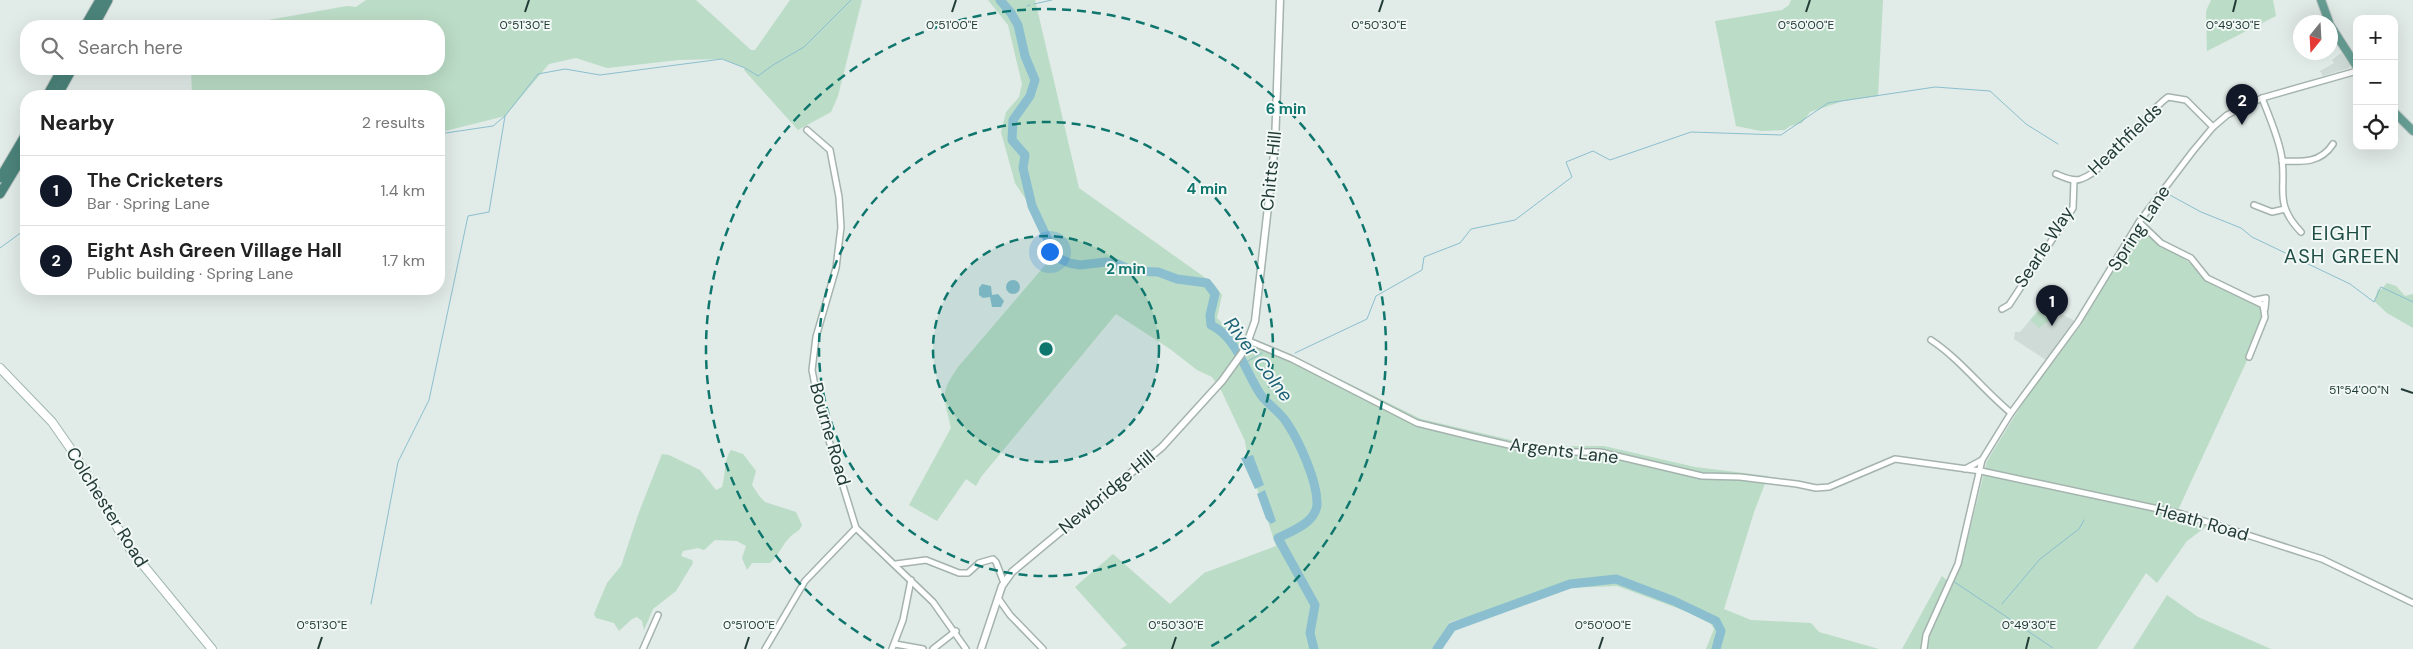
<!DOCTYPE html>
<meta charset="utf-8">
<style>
:root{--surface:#fff;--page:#f6f6f6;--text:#222;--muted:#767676;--line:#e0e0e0;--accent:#111827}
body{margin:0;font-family:"DM Sans",sans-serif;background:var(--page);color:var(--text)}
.controls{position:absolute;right:15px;top:15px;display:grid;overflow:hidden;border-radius:10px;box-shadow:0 5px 20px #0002}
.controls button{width:45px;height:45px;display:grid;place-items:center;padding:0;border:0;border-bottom:1px solid var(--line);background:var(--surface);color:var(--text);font:25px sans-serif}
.compass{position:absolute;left:2293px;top:15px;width:45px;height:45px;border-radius:50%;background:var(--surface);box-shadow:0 5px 20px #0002;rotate:198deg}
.you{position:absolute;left:1049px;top:251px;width:18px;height:18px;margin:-12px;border:4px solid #fff;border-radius:50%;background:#1a73e8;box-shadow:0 0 0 8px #1a73e833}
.badge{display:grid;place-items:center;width:32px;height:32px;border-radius:50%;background:var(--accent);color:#fff;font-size:16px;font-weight:700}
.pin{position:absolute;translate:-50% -41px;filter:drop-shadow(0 1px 2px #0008)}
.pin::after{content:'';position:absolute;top:26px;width:18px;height:15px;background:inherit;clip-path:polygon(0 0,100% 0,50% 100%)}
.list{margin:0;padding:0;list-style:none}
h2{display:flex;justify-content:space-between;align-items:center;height:65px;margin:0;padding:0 20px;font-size:21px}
h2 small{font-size:16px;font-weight:400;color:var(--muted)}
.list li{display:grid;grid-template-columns:32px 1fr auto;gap:15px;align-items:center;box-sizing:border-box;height:70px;padding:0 20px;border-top:1px solid var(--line)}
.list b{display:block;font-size:19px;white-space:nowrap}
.list p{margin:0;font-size:16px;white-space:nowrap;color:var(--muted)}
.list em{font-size:16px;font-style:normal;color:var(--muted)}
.icon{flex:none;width:28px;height:28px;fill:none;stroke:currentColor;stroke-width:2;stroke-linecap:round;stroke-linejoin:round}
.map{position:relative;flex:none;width:2413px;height:649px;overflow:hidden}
.search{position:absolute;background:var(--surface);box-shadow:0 5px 20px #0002;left:20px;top:20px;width:425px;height:55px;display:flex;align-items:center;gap:12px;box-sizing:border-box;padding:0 18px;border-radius:20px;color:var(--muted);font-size:19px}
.panel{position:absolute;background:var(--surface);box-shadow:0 5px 20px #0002;left:20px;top:90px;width:425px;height:205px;border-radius:20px}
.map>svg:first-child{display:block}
.built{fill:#cfdbd6}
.green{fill:#bbdcc6}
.water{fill:#8bbfcf}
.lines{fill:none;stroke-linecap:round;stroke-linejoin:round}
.stream{stroke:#8bbfcf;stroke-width:1}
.river{stroke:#8bbfcf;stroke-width:9}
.minor-casing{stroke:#a4b3ae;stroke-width:8}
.tertiary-casing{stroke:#a4b3ae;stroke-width:9}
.secondary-casing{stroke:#a0b7b0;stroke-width:10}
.primary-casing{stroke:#c1c8c7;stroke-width:10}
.trunk-casing{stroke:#c1c8c7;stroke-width:11}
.minor{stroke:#fff;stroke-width:5}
.tertiary{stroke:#fff;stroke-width:6}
.secondary{stroke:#fff;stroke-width:8}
.primary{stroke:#679f95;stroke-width:8}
.trunk{stroke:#4b837a;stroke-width:9}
.ticks{fill:none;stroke:#223b36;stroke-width:2}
.ring{fill:none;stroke:#0f766e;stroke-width:2.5;stroke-dasharray:9 6}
.labels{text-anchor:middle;stroke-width:4;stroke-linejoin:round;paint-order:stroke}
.street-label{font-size:18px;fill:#223b36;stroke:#f1f8f5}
.water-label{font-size:19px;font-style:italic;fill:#1e6175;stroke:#f1f8f5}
.quarter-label{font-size:20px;letter-spacing:1px;fill:#1f4d45;stroke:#f1f8f5}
.ticks-label{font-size:12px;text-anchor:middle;fill:#223b36;stroke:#f1f8f5;stroke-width:4;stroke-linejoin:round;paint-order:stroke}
.centre{fill:#0f766e;stroke:#f1f8f5;stroke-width:2.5}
.ring-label{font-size:15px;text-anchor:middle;font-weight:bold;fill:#0f766e;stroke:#f1f8f5;stroke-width:4;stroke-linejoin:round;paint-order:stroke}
</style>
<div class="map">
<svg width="2413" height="649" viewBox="0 0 2413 649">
<rect width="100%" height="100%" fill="#e1ebe7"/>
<g class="built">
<path d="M2341,53L2350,64L2349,68L2323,76L2320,71L2334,63L2332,60Z"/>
<path d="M2043,305L2075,321L2046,360L2014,339L2015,332H2020Z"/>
</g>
<g class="green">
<path d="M366,0H696L751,50H755L790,0H862L838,96L831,112L798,130L744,70L745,68L722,59L679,60L607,68L576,58L549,64L505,116L441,132H439V96H192L191,69H439V26H234L347,6L356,7Z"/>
<path d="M988,0H1035L1079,188L1214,284L1222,295L1217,318L1242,343L1258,341L1279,349L1421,419L1537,446H1604L1695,467L1768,476L1754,512L1724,609L1751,620L1811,623L1819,632L1879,649H1706L1714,629L1711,624L1688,612L1617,586L1569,588L1450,622L1433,649H1121L1127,645L1075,587L1113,554L1170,604L1204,573L1276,546L1248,461L1245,441L1221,390L1212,377L1197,370L1170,349L1116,314L981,477L976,486L966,479L937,521L909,505L951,428C944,397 939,394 958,367L1052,257L1027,201L1015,183L1001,132L1006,112L1019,97L1022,84L1008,25Z"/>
<path d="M1791,0H1883L1878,96L1843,101L1810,112L1802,123L1790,126L1785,130L1761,131L1736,126L1715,21L1782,10L1789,5Z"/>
<path d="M2211,0H2273L2276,16L2207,51L2206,11Z"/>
<path d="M2138,230H2142L2161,247L2179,254L2198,270L2259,305L2264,311L2250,354L2178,510L2182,517L2207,526L2187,541L2157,583L2146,573L2097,649H1902L1942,576L1952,585L1962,562L1987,461L2032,388L2080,326Z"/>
<path d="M2387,283L2396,286L2405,296L2413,294V328L2387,313L2374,301L2378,289L2381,290Z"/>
<path d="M2041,308L2052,318L2039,328L2030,320Z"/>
<path d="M731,450L743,454L756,471L752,485L760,497L765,502L796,512L802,525C799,532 795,532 790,537C782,545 779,555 770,563H752L747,570L742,558L746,546L737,541L715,540L704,550L698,548L683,551L681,556L692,560L693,563L676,591L653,609L644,630L642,621L637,617L632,619L619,631L614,623L596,618L594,614L607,583L621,566L639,512L662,454L669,455L700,470L716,490L722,487C726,475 723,461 731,450Z"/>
<path d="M2167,595L2198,617L2271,649H2133Z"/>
</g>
<g class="water">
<circle cx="1013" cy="287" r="7"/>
<path d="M982,284L991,286L992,295L998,294L1004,301L1001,307H992L990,297L983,298L979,295V288Z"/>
<path d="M1253,455L1264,485L1255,489L1241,458Z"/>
<path d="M1265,490L1276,521L1271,524L1266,519L1257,494Z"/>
</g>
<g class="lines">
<g class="stream">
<path d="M1034,4L1052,0"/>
<path d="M1027,6L1030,5"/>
<path d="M439,134L493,126L505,116L538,74L565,69L600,75L722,59L745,68L758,76L773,65L804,47L851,0"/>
<path d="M2168,194L2201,212L2241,228L2252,237L2350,284L2374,302L2381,287L2413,302"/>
<path d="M0,248L26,229"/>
<path d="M1295,353L1367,319L1376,296L1422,270L1424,257L1460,243L1471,229L1515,220L1572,177L1566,162L1593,151L1610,160L1691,132L1781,135L1828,103L1935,87L1990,91L2026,124L2058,144"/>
<path d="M1245,365L1248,361L1262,353"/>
<path d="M1953,581L2053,648"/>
<path d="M371,604L398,462L429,400L468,216L489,212L505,116"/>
<path d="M2002,604L2040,559L2079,529L2084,520"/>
</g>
<g class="river">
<path d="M1000,0L1011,13L1018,25L1025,56L1035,80L1030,96L1013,120L1012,140L1025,155L1023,168L1032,206L1056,257L1069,263L1080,265L1106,262L1118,264L1133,271L1158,272L1177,279L1207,283L1215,294L1210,315L1211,325C1236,337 1245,370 1259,392C1266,404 1280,411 1287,423C1299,441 1318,482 1317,505C1315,523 1292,531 1278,538L1315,605L1310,633L1314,649"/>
<path d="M1437,649L1452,627L1570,584L1616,579L1674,601L1716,621L1721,631L1716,649"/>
</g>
<defs>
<g id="minor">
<path d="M2262,98C2269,116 2277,134 2281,153C2288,187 2272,202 2301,232"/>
<path d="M807,130L830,150L839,197L841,227L836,268L816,337L812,370L818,401L827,434L856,528L933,602L966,649"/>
<path d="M2282,161C2303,162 2321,163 2333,144"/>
<path d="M2056,174C2063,177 2073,182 2081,179C2106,171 2142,116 2168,97L2186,100L2213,127"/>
<path d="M2254,205L2272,212L2285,209"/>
<path d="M2139,222L2161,243L2191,258L2207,278L2263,305L2265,317L2249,357"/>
<path d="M2256,300L2266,298L2265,309"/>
<path d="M2002,309L2009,305L2073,208L2074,180"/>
<path d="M1931,340C1961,360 1983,390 2011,413"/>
<path d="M1249,341L1292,359L1417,423L1474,437L1539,452H1600L1702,476L1740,477L1797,484L1816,488L1829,487L1895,459L1981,471L2182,514L2322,559L2413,603"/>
<path d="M1965,469L1982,460"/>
<path d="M896,564L926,560L959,573H968L979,563L993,559L996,562L1004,583"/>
<path d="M998,598L1010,615L1043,649"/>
<path d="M895,644L923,649"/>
<path d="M643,649L658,615"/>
<path d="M765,649L805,581L856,528"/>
<path d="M892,649L903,620L911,580"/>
<path d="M933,649L956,631"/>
<path d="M1924,649L1926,635L1958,564L1982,460L2011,413L2078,322L2139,222L2193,151L2213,127L2227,115L2262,98L2357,71"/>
</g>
<path id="tertiary" d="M981,649L1002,586L1012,572L1162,447L1222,381L1245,349L1255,321L1275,145L1280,0"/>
<path id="secondary" d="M0,368L52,422L75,455L130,549L212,649"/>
<g id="primary">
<path d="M2321,0L2329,22"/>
<path d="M2330,25L2357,67"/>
<path d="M2394,112L2413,131"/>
</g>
<g id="trunk">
<path d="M85,26L100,0"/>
<path d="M94,26L108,0"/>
<path d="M47,96L62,69"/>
<path d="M57,96L72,69"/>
<path d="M0,178L26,134"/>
<path d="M0,194L26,151"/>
</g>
</defs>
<use href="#minor" class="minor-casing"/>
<use href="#tertiary" class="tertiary-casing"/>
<use href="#secondary" class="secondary-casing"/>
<use href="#primary" class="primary-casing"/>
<use href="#trunk" class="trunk-casing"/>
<use href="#minor" class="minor"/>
<use href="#tertiary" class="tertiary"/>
<use href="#secondary" class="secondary"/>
<use href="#primary" class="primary"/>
<use href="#trunk" class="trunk"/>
</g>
<path class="ticks" d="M525,12L529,0M952,12L956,0M1379,12L1383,0M1806,12L1810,0M2233,12L2236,0M2401,389L2413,393M318,649L322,637M745,649L749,637M1172,649L1176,637M1599,649L1603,637M2026,649L2029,637"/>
<circle cx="1046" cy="349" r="113" fill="#0f766e" fill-opacity=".12"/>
<g class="ring">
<circle cx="1046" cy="349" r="113"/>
<circle cx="1046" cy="349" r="227"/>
<path d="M884 648A340 340 0 1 1 1208 648"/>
</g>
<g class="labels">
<g class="street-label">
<text transform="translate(2125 139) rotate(-44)" y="6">Heathfields</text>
<text transform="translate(1271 171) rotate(-84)" y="6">Chitts Hill</text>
<text transform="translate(2139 228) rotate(-57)" y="6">Spring Lane</text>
<text transform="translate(2044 247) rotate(-57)" y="6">Searle Way</text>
<text transform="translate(830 434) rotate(74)" y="6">Bourne Road</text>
<text transform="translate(1564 451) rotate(7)" y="6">Argents Lane</text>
<text transform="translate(1107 492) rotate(-40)" y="6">Newbridge Hill</text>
<text transform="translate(107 507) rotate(58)" y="6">Colchester Road</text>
<text transform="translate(2202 522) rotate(16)" y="6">Heath Road</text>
</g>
<g class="water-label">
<text transform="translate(1259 359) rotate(53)" y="7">River Colne</text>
</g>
<g class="quarter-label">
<text x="2342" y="240">EIGHT<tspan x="2342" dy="23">ASH GREEN</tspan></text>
</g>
</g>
<g class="ticks-label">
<text x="525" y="29">0°51'30"E</text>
<text x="952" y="29">0°51'00"E</text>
<text x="1379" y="29">0°50'30"E</text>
<text x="1806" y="29">0°50'00"E</text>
<text x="2233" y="29">0°49'30"E</text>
<text x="2359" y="394">51°54'00"N</text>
<text x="322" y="629">0°51'30"E</text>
<text x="749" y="629">0°51'00"E</text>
<text x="1176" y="629">0°50'30"E</text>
<text x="1603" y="629">0°50'00"E</text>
<text x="2029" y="629">0°49'30"E</text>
</g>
<circle cx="1046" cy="349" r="8" class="centre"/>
<g class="ring-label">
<text x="1286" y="114">6 min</text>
<text x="1207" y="194">4 min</text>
<text x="1126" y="274">2 min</text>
</g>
</svg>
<div class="controls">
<button>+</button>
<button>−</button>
<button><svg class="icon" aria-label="locate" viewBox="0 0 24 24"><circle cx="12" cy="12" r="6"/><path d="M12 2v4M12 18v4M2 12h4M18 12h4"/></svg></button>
</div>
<svg class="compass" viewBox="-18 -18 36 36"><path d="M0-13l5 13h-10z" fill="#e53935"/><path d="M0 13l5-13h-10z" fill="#767676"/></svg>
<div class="you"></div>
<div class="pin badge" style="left:2052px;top:326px">1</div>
<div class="pin badge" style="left:2242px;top:125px">2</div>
<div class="search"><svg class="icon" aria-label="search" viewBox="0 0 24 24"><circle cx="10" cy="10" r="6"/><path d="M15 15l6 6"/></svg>Search here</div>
<section class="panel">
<h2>Nearby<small>2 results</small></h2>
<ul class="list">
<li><span class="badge">1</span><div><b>The Cricketers</b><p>Bar · Spring Lane</p></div><em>1.4 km</em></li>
<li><span class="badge">2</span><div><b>Eight Ash Green Village Hall</b><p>Public building · Spring Lane</p></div><em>1.7 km</em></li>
</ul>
</section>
</div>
